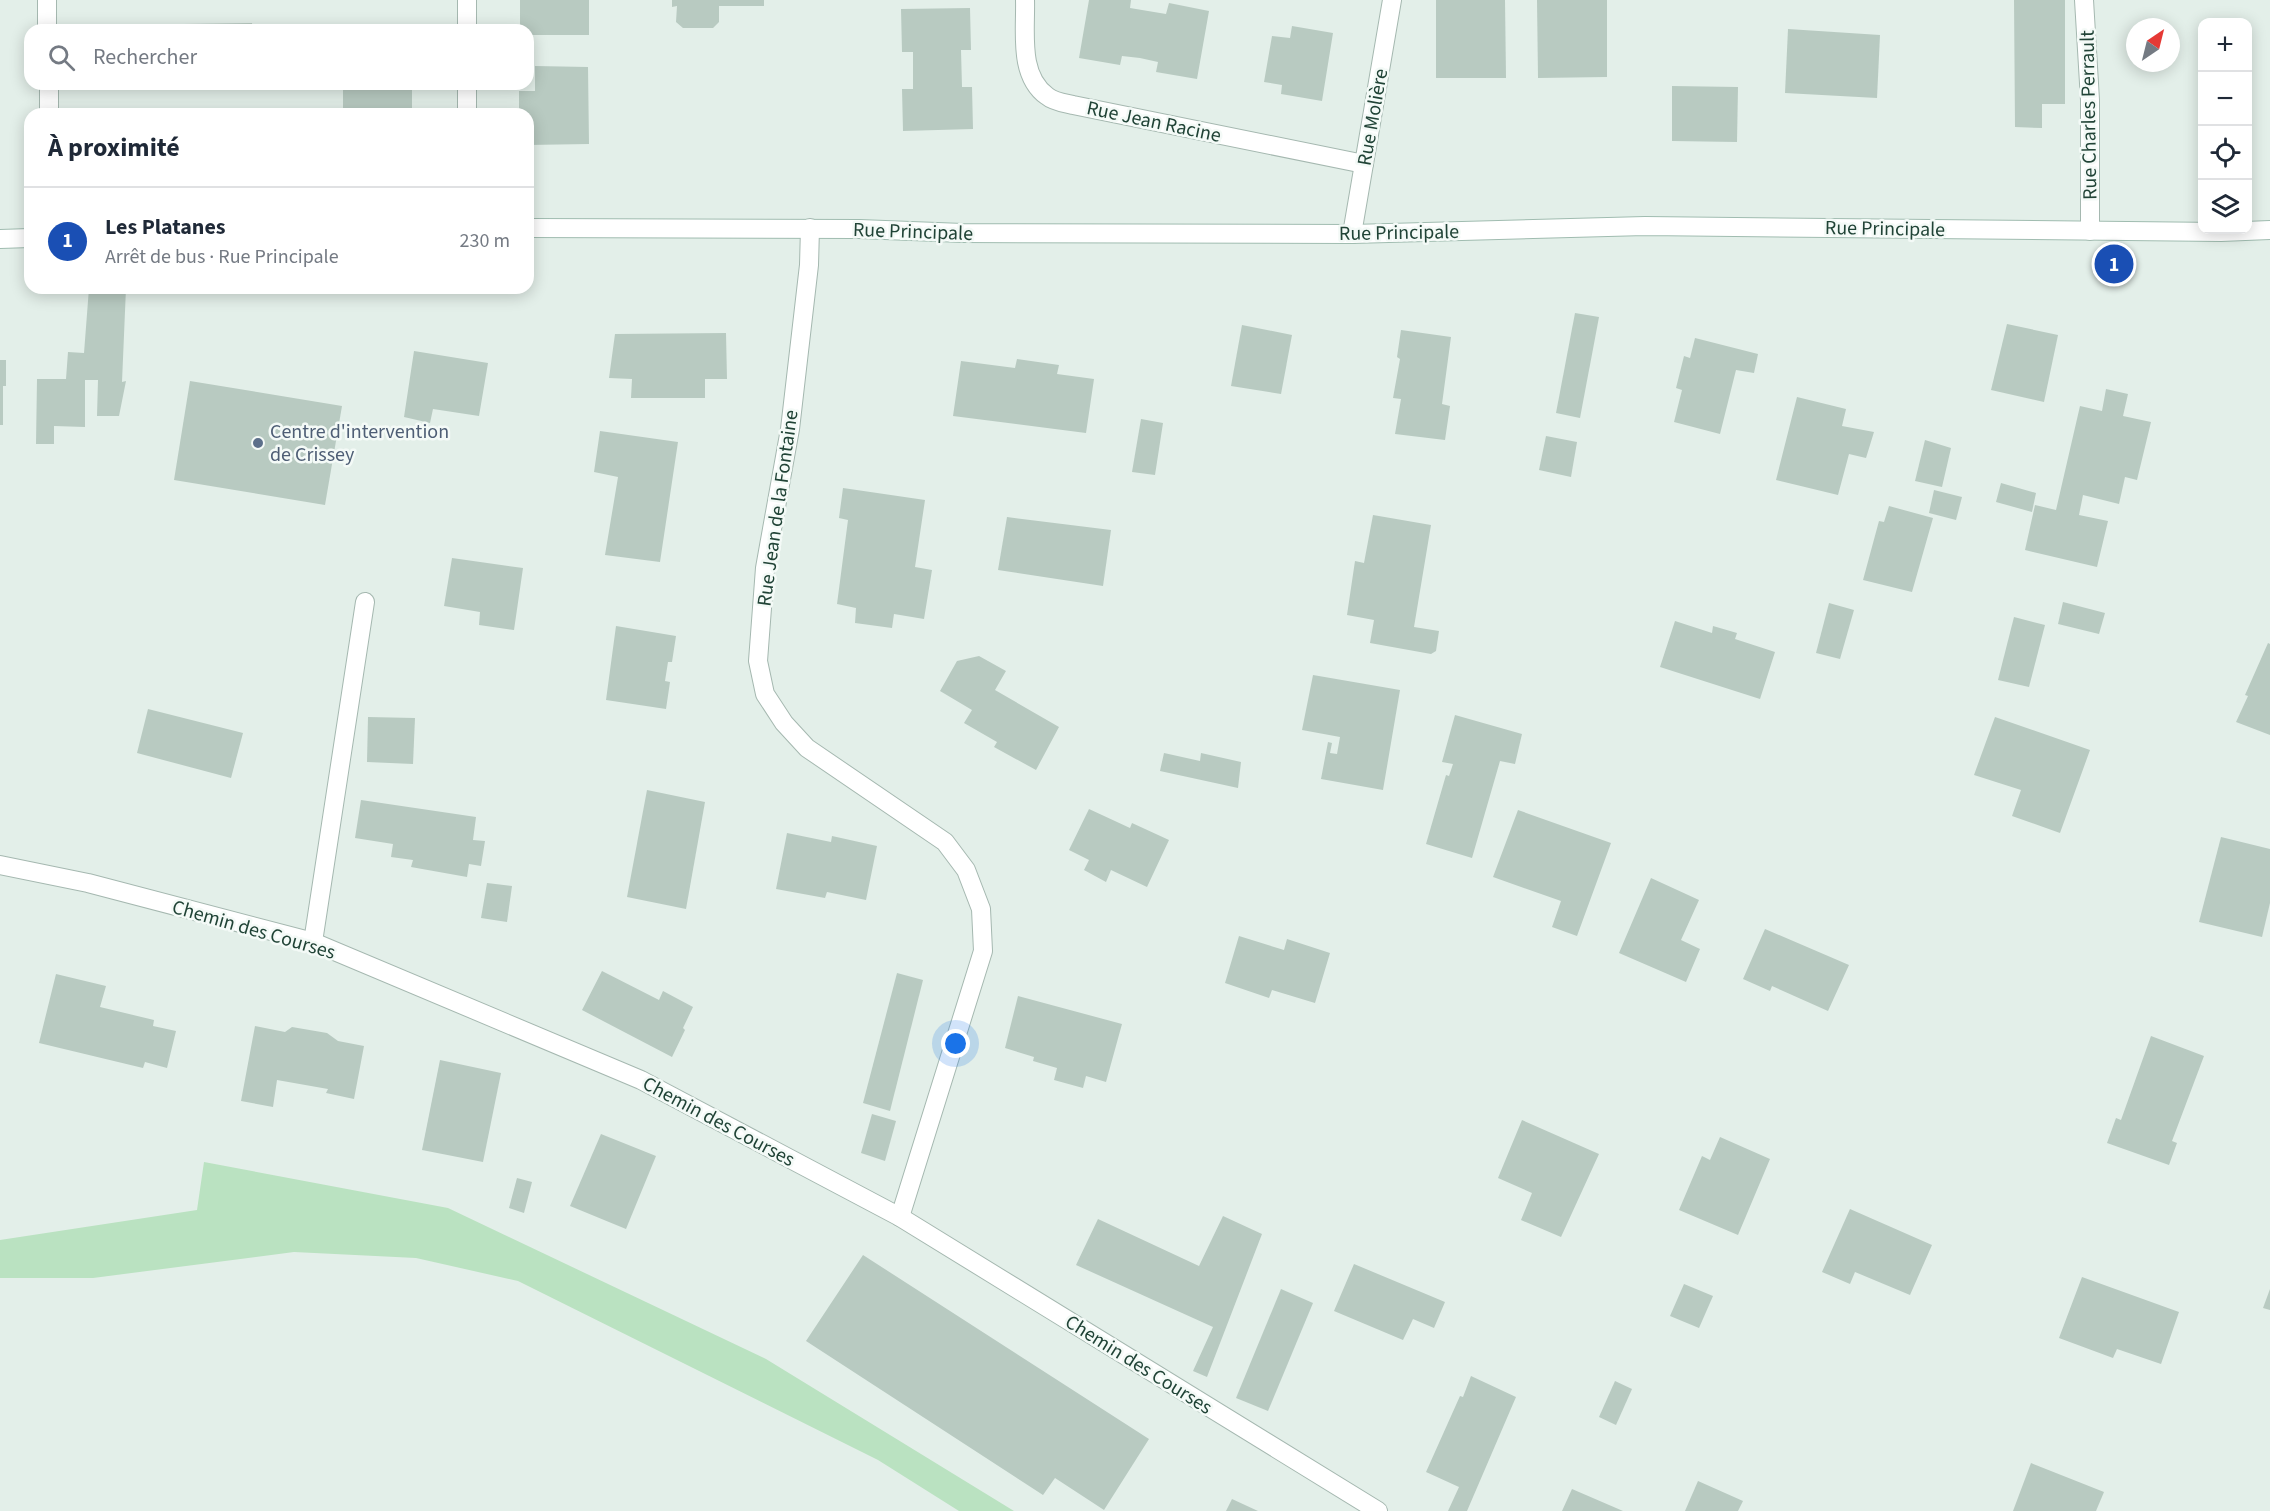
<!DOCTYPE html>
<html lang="fr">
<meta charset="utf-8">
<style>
:root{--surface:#fff;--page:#f6f6f7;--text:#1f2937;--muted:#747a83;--line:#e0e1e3;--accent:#b45309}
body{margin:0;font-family:"Source Sans 3",sans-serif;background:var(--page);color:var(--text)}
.controls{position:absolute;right:18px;top:18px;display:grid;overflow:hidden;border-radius:12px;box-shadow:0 3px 15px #0003}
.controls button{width:54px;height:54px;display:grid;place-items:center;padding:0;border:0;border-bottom:2px solid var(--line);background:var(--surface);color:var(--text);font:30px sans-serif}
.compass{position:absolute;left:2126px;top:18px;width:54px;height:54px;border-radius:50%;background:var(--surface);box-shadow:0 3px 15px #0003;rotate:35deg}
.you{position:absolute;left:956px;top:1044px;width:21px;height:21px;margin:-15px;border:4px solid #fff;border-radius:50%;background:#1a73e8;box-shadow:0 0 0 9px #1a73e833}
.badge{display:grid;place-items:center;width:39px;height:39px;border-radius:50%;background:var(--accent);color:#fff;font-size:20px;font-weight:700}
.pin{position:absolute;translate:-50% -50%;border:3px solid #fff;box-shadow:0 2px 6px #0006}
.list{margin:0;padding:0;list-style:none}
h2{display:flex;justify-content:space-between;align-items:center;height:78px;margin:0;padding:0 24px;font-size:26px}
h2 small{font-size:20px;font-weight:400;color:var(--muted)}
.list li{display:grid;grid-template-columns:39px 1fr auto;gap:18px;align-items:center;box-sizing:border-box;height:108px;padding:0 24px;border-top:2px solid var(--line)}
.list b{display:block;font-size:22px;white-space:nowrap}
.list p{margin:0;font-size:20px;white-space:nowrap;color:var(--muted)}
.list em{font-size:20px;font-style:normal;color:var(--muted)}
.icon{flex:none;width:33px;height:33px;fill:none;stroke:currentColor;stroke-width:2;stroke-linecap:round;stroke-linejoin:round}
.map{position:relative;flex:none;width:2270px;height:1511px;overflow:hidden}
.search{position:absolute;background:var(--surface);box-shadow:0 3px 15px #0003;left:24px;top:24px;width:510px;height:66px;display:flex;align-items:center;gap:15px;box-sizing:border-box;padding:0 21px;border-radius:18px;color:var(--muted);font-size:22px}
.panel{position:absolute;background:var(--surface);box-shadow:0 3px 15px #0003;left:24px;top:108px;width:510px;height:186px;border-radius:18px}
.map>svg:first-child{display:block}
.green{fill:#bae2c1}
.building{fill:#b8cac1}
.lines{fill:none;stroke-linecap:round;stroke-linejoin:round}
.lane-casing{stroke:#a5b8b0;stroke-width:20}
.street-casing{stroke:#a5b8b0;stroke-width:20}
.secondary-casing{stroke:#a0bcb0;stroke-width:20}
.lane{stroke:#fff;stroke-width:18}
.street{stroke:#fff;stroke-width:18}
.secondary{stroke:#fff;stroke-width:18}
.service-dot{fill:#5c6f8a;stroke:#f4faf7;stroke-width:2}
.labels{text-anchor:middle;stroke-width:5;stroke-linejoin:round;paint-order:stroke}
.street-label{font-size:20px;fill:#204336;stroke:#f4faf7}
.service-label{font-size:20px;fill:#4e5e75;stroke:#f4faf7;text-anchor:start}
</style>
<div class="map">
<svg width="2270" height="1511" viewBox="0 0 2270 1511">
<rect width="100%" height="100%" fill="#e3efe9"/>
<path class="green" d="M204,1162L448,1208L766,1359L1014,1511H959L878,1460L518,1281L416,1258L294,1252L93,1278H0V1240L197,1210Z"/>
<g class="building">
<path d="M520,0H589V35H528V30H520Z"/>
<path d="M672,0H764V6H719V22L713,28H683L676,22L677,6L672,7Z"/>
<path d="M1089,0H1131L1130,8L1166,14L1169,3L1209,11L1197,79L1156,72L1158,62L1140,58L1122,56L1120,65L1079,58Z"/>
<path d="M1436,0H1505L1506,78H1436Z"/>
<path d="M1537,0H1607V77L1538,78Z"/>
<path d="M2014,0H2065V104H2042V128L2015,127Z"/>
<path d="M970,8L971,50H961L962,87H972L973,129L903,131L902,89H913V52H902L901,9Z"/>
<path d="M252,23L253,30H115V25Z"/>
<path d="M1292,26L1333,33L1322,101L1281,94L1282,85L1264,82L1272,36L1290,38Z"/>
<path d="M1788,29L1880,35L1877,98L1785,93Z"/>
<path d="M535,66L588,67L589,144L528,145V114H519V91H535Z"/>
<path d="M343,84H396V89H412V114H343Z"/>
<path d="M1672,86L1738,87L1737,142L1672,141Z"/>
<path d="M89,288H126L122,382L126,381L119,416H97L98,380H85V427L54,426V444H36L37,379H66L68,352L84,353Z"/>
<path d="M1575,313L1599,317L1580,418L1556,413Z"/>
<path d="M2007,324L2058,335L2044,402L1991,390Z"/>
<path d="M1242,325L1292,335L1281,394L1231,386Z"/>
<path d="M1401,330L1451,337L1442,404L1450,406L1445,440L1395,434L1401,399L1393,398L1400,359L1397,357Z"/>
<path d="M726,333L727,379H705V398H631L632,379L609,378L615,334Z"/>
<path d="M1695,338L1758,354L1754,373L1736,370L1720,434L1674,422L1682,390L1676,388L1684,356L1690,358Z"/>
<path d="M414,351L488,363L479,416L433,409L430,423L404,417Z"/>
<path d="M1017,359L1059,365L1057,374L1094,379L1086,433L953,416L961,361L1015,368Z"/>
<path d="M0,360H6V386H3V425H0Z"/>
<path d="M190,381L342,406L325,505L174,480Z"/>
<path d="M2106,389L2128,394L2123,416L2151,422L2137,480L2125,477L2119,504L2083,495L2079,515L2108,521L2097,567L2025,550L2035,505L2056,510L2080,406L2102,411Z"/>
<path d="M1797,397L1846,409L1842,426L1874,432L1866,458L1849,454L1838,495L1776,480Z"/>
<path d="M1141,419L1163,423L1155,475L1132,472Z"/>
<path d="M600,431L678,442L660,562L605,555L618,477L594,472Z"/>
<path d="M1546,436L1577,442L1571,477L1539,470Z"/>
<path d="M1925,440L1951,448L1942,487L1915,481Z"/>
<path d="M2001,483L2036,493L2032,512L1996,502Z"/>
<path d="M843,488L925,500L915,567L932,570L924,619L894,614L892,628L855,623L856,608L837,604L848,520L839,518Z"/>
<path d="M1934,490L1962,497L1956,520L1929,513Z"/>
<path d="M1889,506L1933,518L1912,592L1863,580L1879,521L1884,522Z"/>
<path d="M1373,515L1431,525L1414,627L1439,631L1436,651L1431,654L1370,643L1374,620L1347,615L1355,561L1364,563Z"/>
<path d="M1007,517L1111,530L1103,586L998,570Z"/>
<path d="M452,558L523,568L514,630L479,625L480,612L444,606Z"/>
<path d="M2063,602L2105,613L2099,634L2058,624Z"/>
<path d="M1829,603L1854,610L1840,659L1816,653Z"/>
<path d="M2014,617L2045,625L2029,687L1998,680Z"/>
<path d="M1675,621L1712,633L1713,626L1737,633L1735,639L1775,652L1760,699L1660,667Z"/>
<path d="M616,626L676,636L672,662H668L665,681L670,682L666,709L606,700Z"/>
<path d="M2268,643L2270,644V735L2236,722L2248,696L2245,695Z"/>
<path d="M979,656L1006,671L995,690L1059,727L1036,770L994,747L997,742L964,723L972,710L940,691L957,661Z"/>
<path d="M1313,675L1400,690L1383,790L1321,779L1328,742L1332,743L1330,753L1337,754L1340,737L1302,730Z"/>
<path d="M148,709L243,733L231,778L137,753Z"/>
<path d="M1455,715L1522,734L1515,764L1500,761L1472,858L1426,844L1446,775L1449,776L1453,764L1442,762Z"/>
<path d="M368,717L415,718L413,764L367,762Z"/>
<path d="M1995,717L2090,750L2060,833L2012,816L2021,790L1974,775Z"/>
<path d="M1164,753L1200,761L1201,753L1241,762L1238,788L1160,771Z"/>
<path d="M647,790L705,802L686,909L627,897Z"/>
<path d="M361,800L476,817L473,840L485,841L481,866L469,864L467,877L411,867L413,860L391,857L393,844L355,838Z"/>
<path d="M1089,809L1130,828L1132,823L1169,840L1147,887L1111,870L1106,882L1084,870L1089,860L1069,850Z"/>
<path d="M1518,810L1611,843L1577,936L1552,927L1561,901L1493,877Z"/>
<path d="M787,833L831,842L832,836L877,846L866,900L827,892L825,898L776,889Z"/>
<path d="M2221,837L2270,849V903L2262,937L2199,922Z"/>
<path d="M1651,878L1699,900L1681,940L1700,949L1686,982L1619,953Z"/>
<path d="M487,883L512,886L507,922L481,918Z"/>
<path d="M1765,929L1849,965L1828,1011L1772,986L1770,991L1743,979Z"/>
<path d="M1239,936L1284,950L1287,939L1330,953L1315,1003L1272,990L1269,998L1225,983Z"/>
<path d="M602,971L659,1000L663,991L693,1007L683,1028L685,1030L672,1057L582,1010Z"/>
<path d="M897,973L923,980L890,1111L863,1103Z"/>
<path d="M56,974L106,986L100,1007L154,1020L153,1026L176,1031L167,1068L145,1062L143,1068L39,1043Z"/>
<path d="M1018,996L1122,1024L1106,1082L1086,1076L1083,1088L1054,1080L1057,1068L1033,1061L1034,1057L1005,1048Z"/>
<path d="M255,1026L285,1032L292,1027L327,1033L338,1041L364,1046L354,1099L326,1093L328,1089L277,1080L273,1107L241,1101Z"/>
<path d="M2151,1036L2204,1056L2172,1141L2177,1143L2169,1165L2107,1143L2116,1118L2121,1120Z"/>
<path d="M440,1060L501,1073L483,1162L422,1150Z"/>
<path d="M872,1114L896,1121L885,1161L861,1153Z"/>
<path d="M1522,1120L1599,1154L1561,1237L1521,1220L1532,1193L1498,1178Z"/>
<path d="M601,1134L656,1156L626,1229L570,1206Z"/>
<path d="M1720,1137L1770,1159L1738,1235L1679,1210L1702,1156L1710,1160Z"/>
<path d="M517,1178L532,1182L524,1213L509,1208Z"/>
<path d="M1850,1209L1932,1245L1910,1295L1855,1272L1850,1284L1822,1272Z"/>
<path d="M1223,1216L1262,1234L1207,1377L1193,1371L1213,1327L1076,1265L1098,1219L1199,1266Z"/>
<path d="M863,1255L1149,1439L1104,1510L1055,1478L1043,1495L806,1341Z"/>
<path d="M1354,1264L1445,1302L1434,1328L1413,1319L1403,1340L1334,1311Z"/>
<path d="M2082,1277L2179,1312L2161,1364L2117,1349L2113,1358L2059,1338Z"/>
<path d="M1684,1284L1713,1296L1699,1328L1670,1316Z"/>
<path d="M1281,1289L1313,1303L1268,1411L1236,1398Z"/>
<path d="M2270,1289V1310L2263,1308Z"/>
<path d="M1471,1376L1516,1397L1467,1511H1448L1459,1487L1426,1472L1460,1396L1463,1397Z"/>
<path d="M1615,1381L1632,1389L1616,1425L1599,1417Z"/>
<path d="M2031,1463L2104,1492L2096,1511H2013Z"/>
<path d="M1698,1481L1743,1501L1738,1511H1685Z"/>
<path d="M1572,1489L1623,1511H1562Z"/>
<path d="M1232,1499L1258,1511H1226Z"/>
</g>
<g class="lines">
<defs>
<path id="lane" d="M313,942L365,602"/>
<g id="street">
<path d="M47,0V30"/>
<path d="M467,0V30"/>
<path d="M1025,0C1026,31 1018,75 1047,96C1054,102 1065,103 1073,105L1364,164"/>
<path d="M2084,0L2090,100V231"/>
<path d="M49,84V114"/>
<path d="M467,84V114"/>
<path d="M810,228L809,265L790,429L765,568L758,661L765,694L784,723L807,748L945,842L966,870L981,909L983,951L900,1217"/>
<path d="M1352,234L1392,0"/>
<path d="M0,865L88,883L313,942L641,1080L900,1217L1378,1511"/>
</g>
<g id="secondary">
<path d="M528,228L859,229L963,233L1352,234L1645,226L2221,232L2270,230"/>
<path d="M0,239L30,238"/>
</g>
</defs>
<use href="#lane" class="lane-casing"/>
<use href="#street" class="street-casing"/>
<use href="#secondary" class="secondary-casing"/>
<use href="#lane" class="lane"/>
<use href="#street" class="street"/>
<use href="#secondary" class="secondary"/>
</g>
<circle class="service-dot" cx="258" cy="443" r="6"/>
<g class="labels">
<g class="street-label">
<text transform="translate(2088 115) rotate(-91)" y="7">Rue Charles Perrault</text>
<text transform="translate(1372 117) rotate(-80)" y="7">Rue Molière</text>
<text transform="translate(1154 121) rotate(12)" y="7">Rue Jean Racine</text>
<text transform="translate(1885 228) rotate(1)" y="7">Rue Principale</text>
<text transform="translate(913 231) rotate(2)" y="7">Rue Principale</text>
<text transform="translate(1399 232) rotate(-1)" y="7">Rue Principale</text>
<text transform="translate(777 508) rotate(-82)" y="7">Rue Jean de la Fontaine</text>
<text transform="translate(254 929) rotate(16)" y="7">Chemin des Courses</text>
<text transform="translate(719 1121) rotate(28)" y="7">Chemin des Courses</text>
<text transform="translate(1139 1364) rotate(32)" y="7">Chemin des Courses</text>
</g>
<g class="service-label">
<text x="270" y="438">Centre d'intervention<tspan x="270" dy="23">de Crissey</tspan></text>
</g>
</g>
</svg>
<div class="controls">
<button>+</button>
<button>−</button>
<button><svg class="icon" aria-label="locate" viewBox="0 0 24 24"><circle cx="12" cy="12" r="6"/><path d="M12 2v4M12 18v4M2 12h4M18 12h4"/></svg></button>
<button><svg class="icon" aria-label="layers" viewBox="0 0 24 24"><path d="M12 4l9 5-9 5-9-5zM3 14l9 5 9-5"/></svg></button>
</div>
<svg class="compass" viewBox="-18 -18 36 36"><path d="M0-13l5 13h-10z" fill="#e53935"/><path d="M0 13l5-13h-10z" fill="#747a83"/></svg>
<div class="you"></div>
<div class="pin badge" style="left:2114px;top:264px;background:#1a4fb4">1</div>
<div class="search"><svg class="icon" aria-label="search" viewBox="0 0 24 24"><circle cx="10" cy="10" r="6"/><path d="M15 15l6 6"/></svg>Rechercher</div>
<section class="panel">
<h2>À proximité<small></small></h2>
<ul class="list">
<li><span class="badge" style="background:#1a4fb4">1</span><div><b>Les Platanes</b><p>Arrêt de bus · Rue Principale</p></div><em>230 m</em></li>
</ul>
</section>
</div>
